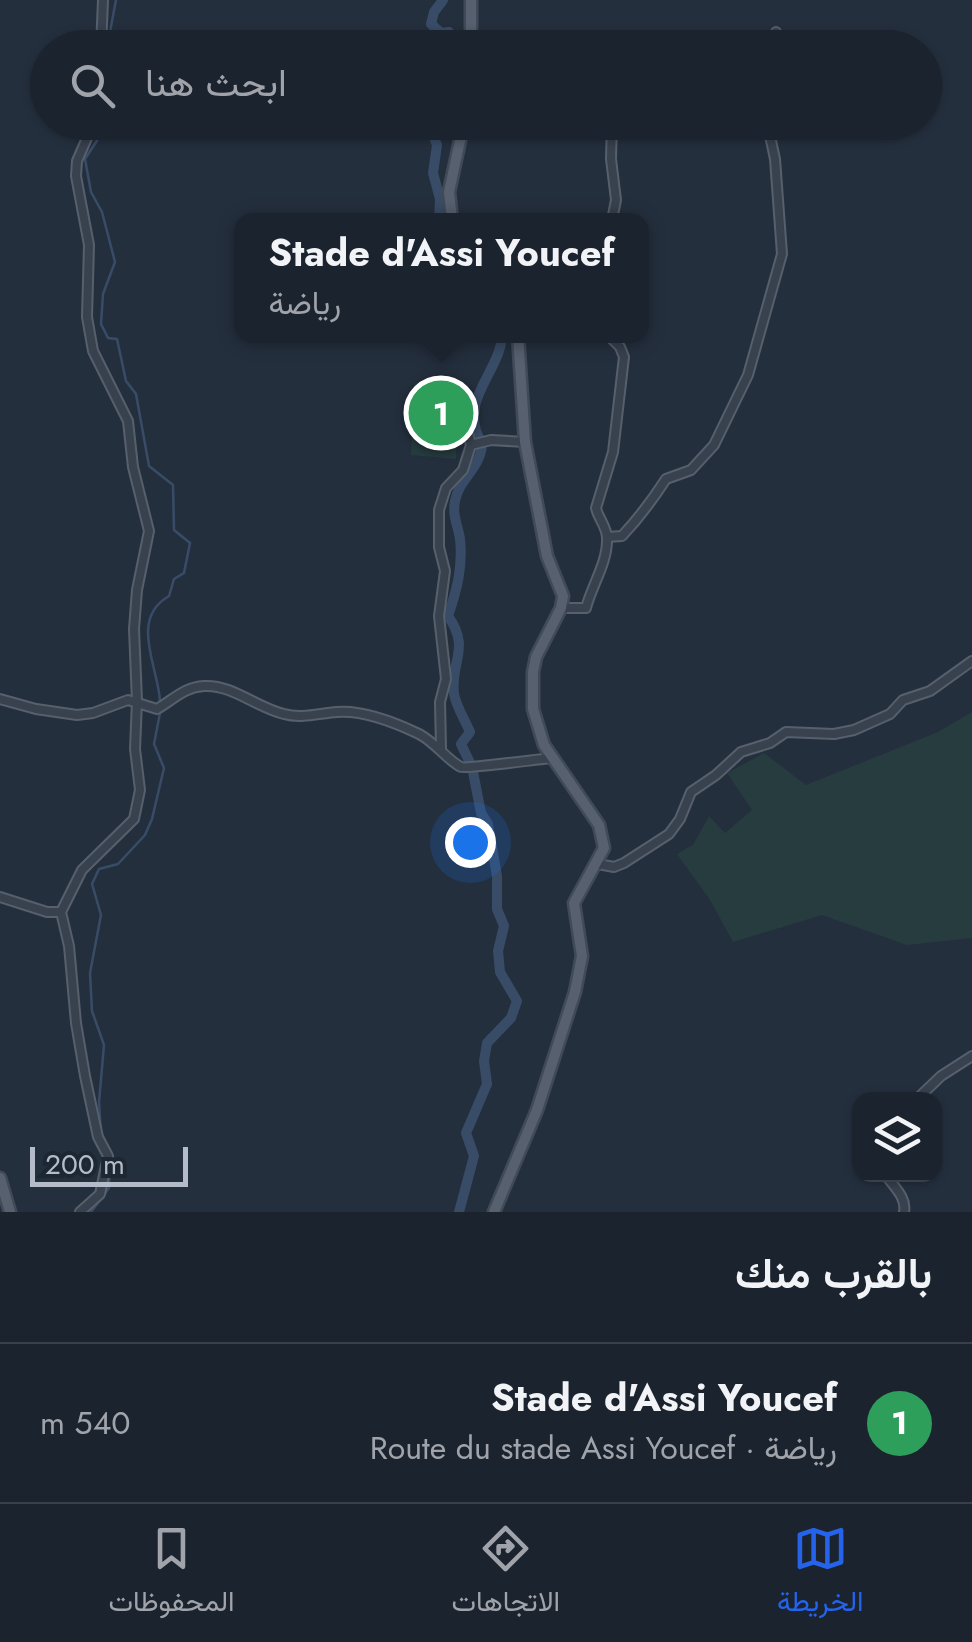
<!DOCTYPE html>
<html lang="ar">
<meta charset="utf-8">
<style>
:root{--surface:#1b232e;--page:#282f3a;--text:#f1f3f6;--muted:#a0a4aa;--line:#39404a;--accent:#2563eb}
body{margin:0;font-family:Jost,Vazirmatn,sans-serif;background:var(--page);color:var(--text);direction:rtl}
.controls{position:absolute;right:30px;bottom:30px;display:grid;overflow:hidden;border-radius:20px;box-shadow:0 2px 8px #0004}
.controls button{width:90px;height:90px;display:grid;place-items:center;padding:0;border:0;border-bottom:2px solid var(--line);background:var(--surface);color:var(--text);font:50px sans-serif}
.scale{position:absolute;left:30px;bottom:25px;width:158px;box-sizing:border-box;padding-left:10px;border:5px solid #b4bcc9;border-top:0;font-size:28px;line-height:35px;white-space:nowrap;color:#b4bcc9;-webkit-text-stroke:8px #1d2633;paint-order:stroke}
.you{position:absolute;left:470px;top:842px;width:35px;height:35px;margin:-25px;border:8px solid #fff;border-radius:50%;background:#1a73e8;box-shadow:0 0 0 15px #1a73e833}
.badge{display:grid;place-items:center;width:65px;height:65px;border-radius:50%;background:var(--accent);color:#fff;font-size:32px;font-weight:700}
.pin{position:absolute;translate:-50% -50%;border:5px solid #fff;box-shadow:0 2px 10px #0006}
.popup{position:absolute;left:234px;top:213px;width:415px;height:130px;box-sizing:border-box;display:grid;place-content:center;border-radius:20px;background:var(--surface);filter:drop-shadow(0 2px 8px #0005);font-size:32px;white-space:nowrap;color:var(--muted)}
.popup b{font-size:38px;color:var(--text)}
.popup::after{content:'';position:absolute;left:50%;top:100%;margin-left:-20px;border:20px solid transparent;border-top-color:var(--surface)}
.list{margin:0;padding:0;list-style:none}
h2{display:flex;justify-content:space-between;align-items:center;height:130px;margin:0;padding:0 40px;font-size:42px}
h2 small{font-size:32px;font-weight:400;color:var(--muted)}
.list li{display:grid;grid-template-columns:65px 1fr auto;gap:30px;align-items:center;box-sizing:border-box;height:160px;padding:0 40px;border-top:2px solid var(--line)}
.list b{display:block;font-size:38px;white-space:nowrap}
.list p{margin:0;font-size:32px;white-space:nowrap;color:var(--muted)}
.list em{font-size:32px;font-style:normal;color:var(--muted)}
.icon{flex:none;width:55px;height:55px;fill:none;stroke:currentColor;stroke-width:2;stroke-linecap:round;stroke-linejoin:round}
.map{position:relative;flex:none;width:972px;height:1212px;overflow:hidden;direction:ltr}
.search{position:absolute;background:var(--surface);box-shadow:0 2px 8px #0004;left:30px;right:30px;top:30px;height:110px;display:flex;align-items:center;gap:25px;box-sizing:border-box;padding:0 35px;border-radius:55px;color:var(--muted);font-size:38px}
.sheet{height:290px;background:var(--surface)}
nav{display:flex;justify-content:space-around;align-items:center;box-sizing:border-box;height:140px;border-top:2px solid var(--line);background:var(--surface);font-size:28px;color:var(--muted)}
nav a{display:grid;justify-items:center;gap:5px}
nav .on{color:var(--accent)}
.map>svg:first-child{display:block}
.green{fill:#263c3f}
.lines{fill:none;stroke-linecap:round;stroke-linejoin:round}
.stream{stroke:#394c67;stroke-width:2.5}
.river{stroke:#394c67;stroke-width:10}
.minor-casing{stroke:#565f6c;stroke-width:12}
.major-casing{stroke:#414a57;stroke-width:15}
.minor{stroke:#38414e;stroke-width:8}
.major{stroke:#56606e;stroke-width:10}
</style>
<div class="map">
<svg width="972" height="1212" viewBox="0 0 972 1212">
<rect width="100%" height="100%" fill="#242f3e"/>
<g class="green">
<path d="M459,380L456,459L411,455L414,383Z"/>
<path d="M972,712V938L907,945L822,915L733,942L710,900L677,854L693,845L709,816L725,833L752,810L727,773L764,753L806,785L938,732Z"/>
</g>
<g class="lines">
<g class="stream">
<path d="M107,48L116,0"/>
<path d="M101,122L98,139L85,159L91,192L102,212L115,262L103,294L101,324L108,338L117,339L126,381L136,394L149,466L173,485L174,530L190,543L184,573L174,579L169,596C129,619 158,666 160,701"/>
<path d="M101,1134L99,1102L104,1045L92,1011L90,973L101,915L92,884L99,869L118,864L145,835L152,819L164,768L154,744L160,713"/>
<path d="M91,1212L109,1188L110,1160"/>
</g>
<g class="river">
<path d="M443,0L434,12L431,24L441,33L449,32L453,48"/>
<path d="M428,122L437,145L433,173L440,199L439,220"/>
<path d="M479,438C460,399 500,371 502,336"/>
<path d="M470,763L461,744L470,732C465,720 456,706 454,694C450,662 471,648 448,616C457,590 463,566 460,539C458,525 452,516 455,501C459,479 479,470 482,446"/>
<path d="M459,1212L474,1156L466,1133L487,1084L484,1061L487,1043L511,1018L517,1001L500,972L498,951L504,926L497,909V876L488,824L481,813L473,772"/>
</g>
<defs>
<g id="minor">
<path d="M101,48L103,0"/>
<path d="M776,48V32"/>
<path d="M612,220L616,200L611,159L612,122"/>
<path d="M471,445L491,440L525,442"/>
<path d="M607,537L622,536C639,518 653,499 666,479L691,470L714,445L748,375L782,254L775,159L767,122"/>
<path d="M561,608H586C592,585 608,562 607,538C607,527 598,518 596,508L613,452L624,357L620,347L609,336"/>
<path d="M0,699L36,709L77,715L93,713L128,700L157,709C173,700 184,687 204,686C232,684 257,708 284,714C301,719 320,713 337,712C362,710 396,723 419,734C435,742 447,760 461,767C466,769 540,759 552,758"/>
<path d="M441,748L440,702L446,679L439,616L445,571L439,547V510L446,488L463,470L471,445L463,413"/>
<path d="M598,864L614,867L624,863L669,834L680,819L691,792L716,775L741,752L770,743L786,732L834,734L854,730L890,714L903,700L930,691L972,661"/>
<path d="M0,897L47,912H61"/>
<path d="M916,1100L941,1076L972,1056"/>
<path d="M885,1174C893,1186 907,1197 904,1212"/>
<path d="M80,1212L100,1194L108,1156L98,1137L85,1076L76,1023L69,946L61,912L82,870L134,819L140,790L135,749L137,701L134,629L137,590L149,531L133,467L128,421L93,351L87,317L89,245L76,176L77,161L94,122"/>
</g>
<g id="major">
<path d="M471,48V0"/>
<path d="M452,220L449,192L464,122"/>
<path d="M0,1178L10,1212"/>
<path d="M494,1212L537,1110L575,992L582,956L574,903L604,848L599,825L544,745L533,709V672L536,657L561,608L563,596L547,556L525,442L518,336"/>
</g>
</defs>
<use href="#minor" class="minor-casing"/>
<use href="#major" class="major-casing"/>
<use href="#minor" class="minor"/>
<use href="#major" class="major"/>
</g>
</svg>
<div class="controls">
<button><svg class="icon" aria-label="layers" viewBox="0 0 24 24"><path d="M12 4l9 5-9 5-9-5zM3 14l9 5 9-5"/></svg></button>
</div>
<div class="scale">200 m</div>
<div class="you"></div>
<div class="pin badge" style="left:441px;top:413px;background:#2e9e5b">1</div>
<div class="popup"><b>Stade d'Assi Youcef</b>رياضة</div>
<div class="search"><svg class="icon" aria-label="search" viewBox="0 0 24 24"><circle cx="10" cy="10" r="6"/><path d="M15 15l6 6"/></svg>ابحث هنا</div>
</div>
<section class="sheet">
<h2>بالقرب منك<small></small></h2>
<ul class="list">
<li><span class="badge" style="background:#2e9e5b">1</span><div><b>Stade d'Assi Youcef</b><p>رياضة · Route du stade Assi Youcef</p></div><em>540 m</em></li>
</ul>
</section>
<nav>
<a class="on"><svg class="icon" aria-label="map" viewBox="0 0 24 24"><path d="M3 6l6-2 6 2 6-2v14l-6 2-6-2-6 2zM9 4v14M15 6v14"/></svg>الخريطة</a>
<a><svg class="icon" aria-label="directions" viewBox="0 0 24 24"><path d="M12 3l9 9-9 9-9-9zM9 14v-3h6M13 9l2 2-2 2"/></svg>الاتجاهات</a>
<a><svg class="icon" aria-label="saved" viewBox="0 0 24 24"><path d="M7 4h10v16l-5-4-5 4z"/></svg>المحفوظات</a>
</nav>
